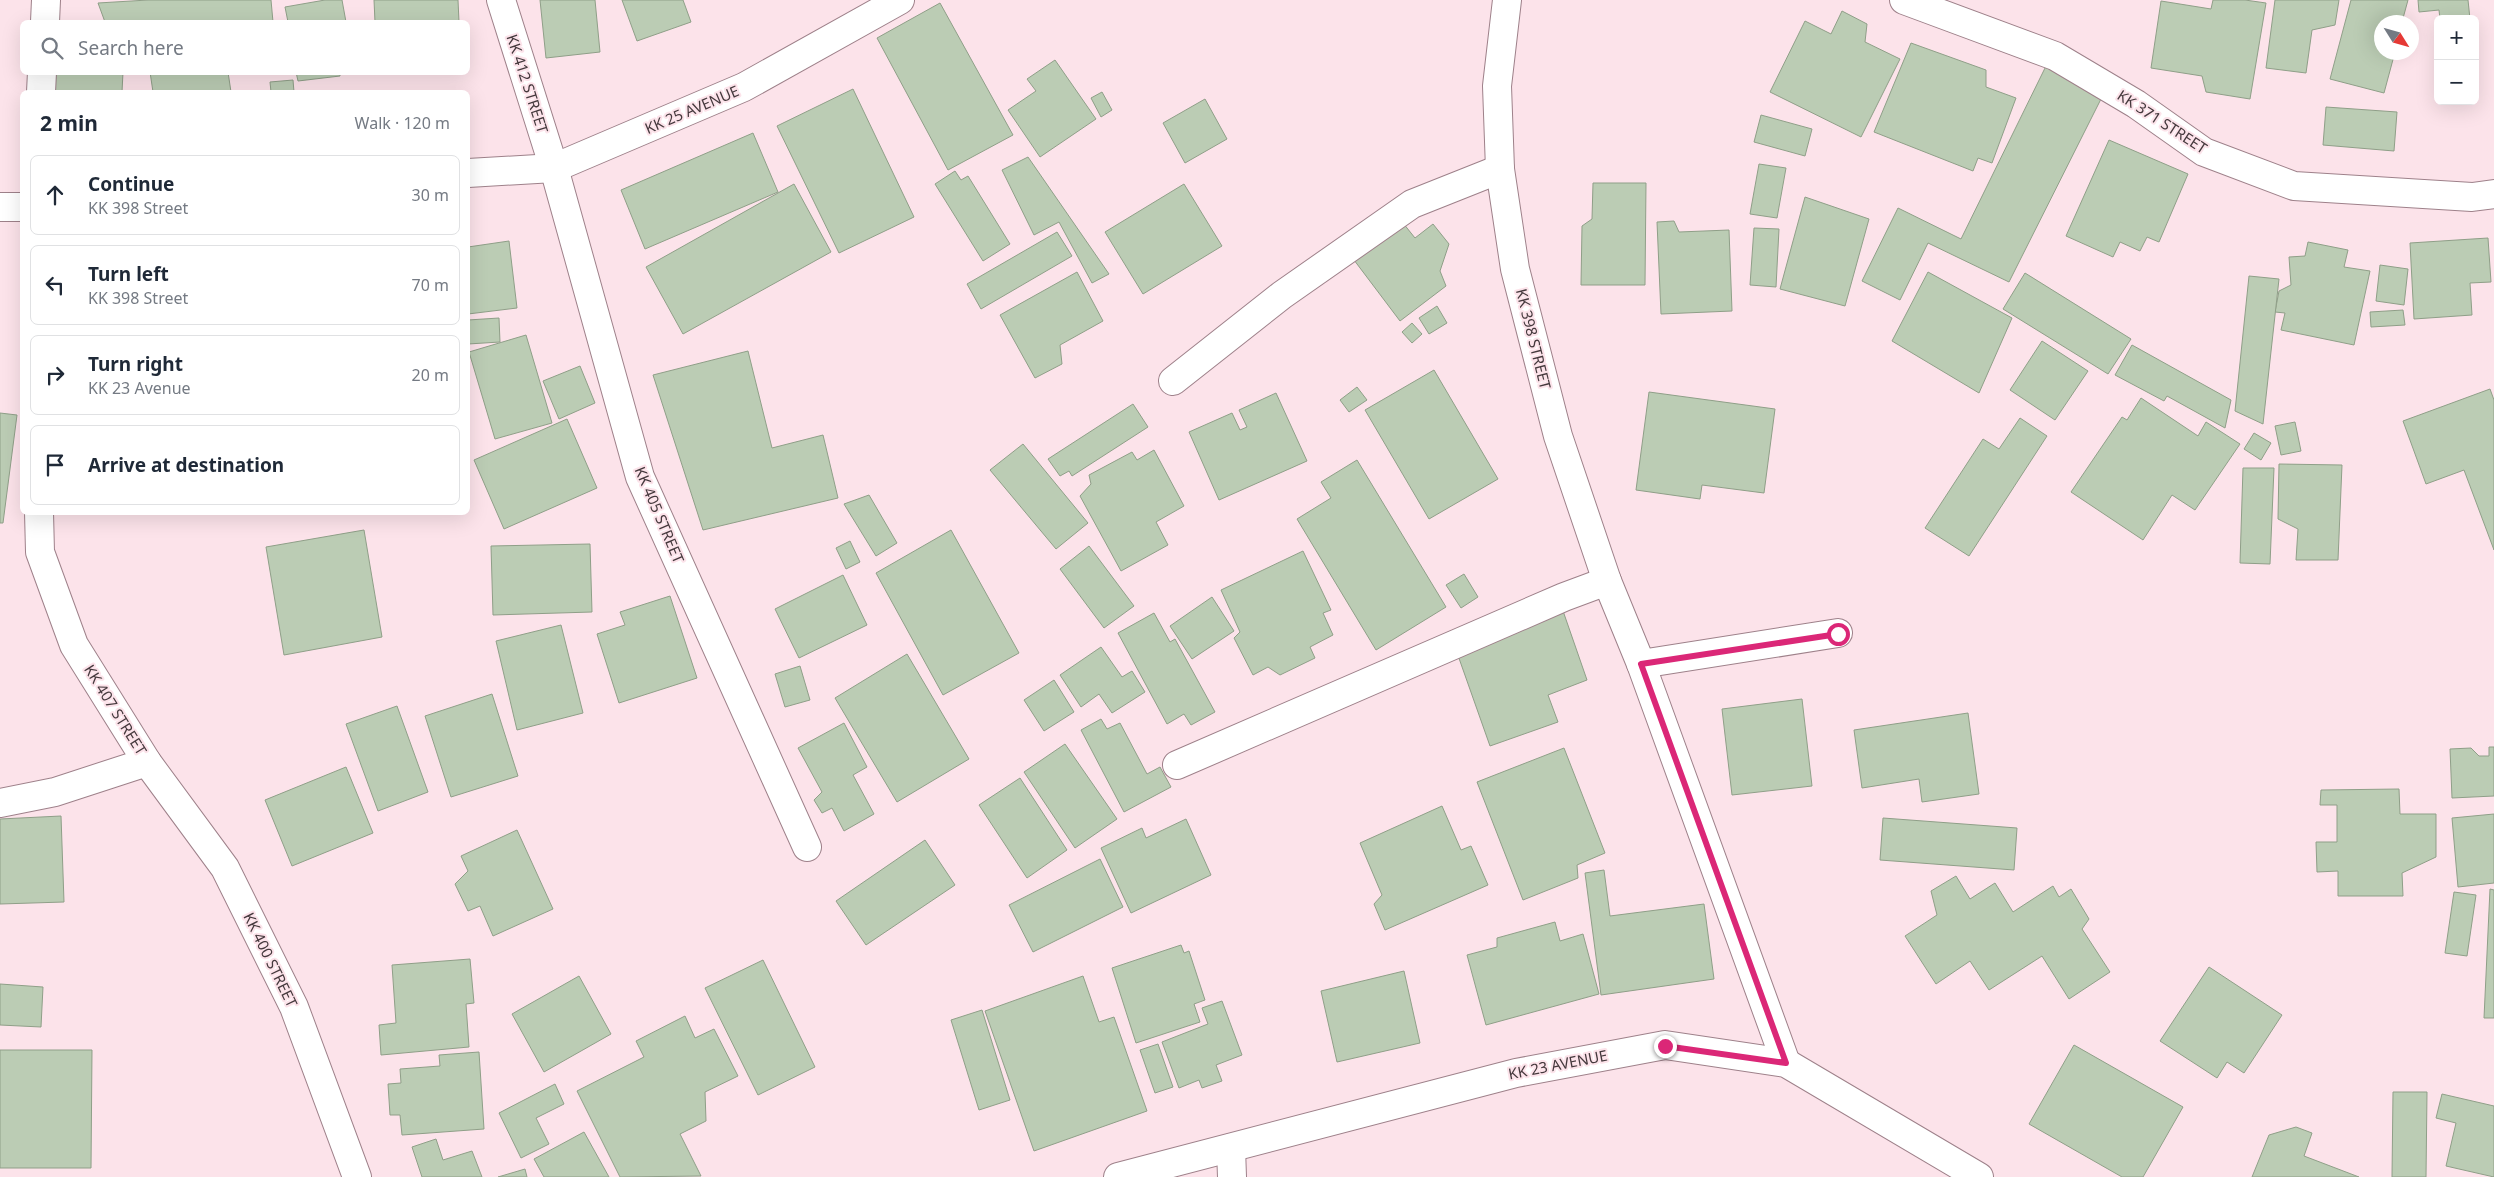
<!DOCTYPE html>
<meta charset="utf-8">
<style>
:root{--surface:#fff;--page:#f2f2f3;--text:#1f2937;--muted:#747a83;--line:#e0e1e3}
body{margin:0;font-family:"Noto Sans",sans-serif;background:var(--page);color:var(--text)}
.controls{position:absolute;right:15px;top:15px;display:grid;overflow:hidden;border-radius:8px;box-shadow:0 5px 20px #0002}
.controls button{width:45px;height:45px;display:grid;place-items:center;padding:0;border:0;border-bottom:1px solid var(--line);background:var(--surface);color:var(--text);font:25px sans-serif}
.compass{position:absolute;left:2374px;top:15px;width:45px;height:45px;border-radius:50%;background:var(--surface);box-shadow:0 5px 20px #0002;rotate:127deg}
.stop{position:absolute;width:15px;height:15px;margin:-11px;border:4px solid #db2777;border-radius:50%;background:#fff}
.stop.end{background:#db2777;border-color:#fff;box-shadow:0 1px 5px #0008}
.list{margin:0;padding:0;list-style:none}
h2{display:flex;justify-content:space-between;align-items:center;height:65px;margin:0;padding:0 20px;font-size:21px}
h2 small{font-size:16px;font-weight:400;color:var(--muted)}
.list li{display:grid;grid-template-columns:32px 1fr auto;gap:15px;align-items:center;box-sizing:border-box;height:80px;margin:0 10px 10px;padding:0 10px;border:1px solid var(--line);border-radius:8px}
.list b{display:block;font-size:19px;white-space:nowrap}
.list p{margin:0;font-size:16px;white-space:nowrap;color:var(--muted)}
.list em{font-size:16px;font-style:normal;color:var(--muted)}
.icon{flex:none;width:28px;height:28px;fill:none;stroke:currentColor;stroke-width:2;stroke-linecap:round;stroke-linejoin:round}
.map{position:relative;flex:none;width:2494px;height:1177px;overflow:hidden}
.search{position:absolute;background:var(--surface);box-shadow:0 5px 20px #0002;left:20px;top:20px;width:450px;height:55px;display:flex;align-items:center;gap:12px;box-sizing:border-box;padding:0 18px;border-radius:8px;color:var(--muted);font-size:19px}
.panel{position:absolute;background:var(--surface);box-shadow:0 5px 20px #0002;left:20px;top:90px;width:450px;height:425px;border-radius:8px}
.map>svg:first-child{display:block}
.building{fill:#bbccb4;stroke:#8f9f88}
.lines{fill:none;stroke-linecap:round;stroke-linejoin:round}
.street-casing{stroke:#9e818a;stroke-width:30}
.secondary-casing{stroke:#9e818a;stroke-width:30}
.street{stroke:#fff;stroke-width:28}
.secondary{stroke:#fff;stroke-width:28}
.route{stroke:#db2777;stroke-width:6}
.labels{text-anchor:middle;stroke-width:4;stroke-linejoin:round;paint-order:stroke}
.street-label{font-size:15px;fill:#45393d;stroke:#fce3ea}
</style>
<div class="map">
<svg width="2494" height="1177" viewBox="0 0 2494 1177">
<rect width="100%" height="100%" fill="#fce3ea"/>
<g class="building">
<path d="M148,0H271L273,22H105L98,3Z"/>
<path d="M325,0H342L346,22H288L285,7Z"/>
<path d="M374,0H458L459,22H375Z"/>
<path d="M540,0H595L600,52L546,58Z"/>
<path d="M622,0H683L691,22L637,41Z"/>
<path d="M2213,0H2245L2266,3L2250,99L2206,92L2202,76L2151,68L2161,1L2211,9Z"/>
<path d="M2275,0H2339L2335,25L2312,30L2306,73L2266,68Z"/>
<path d="M2351,0H2408L2402,22H2382V52H2395L2384,93L2330,79Z"/>
<path d="M2418,0H2468L2470,19H2440L2439,10L2419,12Z"/>
<path d="M940,3L1013,135L948,170L877,38Z"/>
<path d="M1842,11L1867,24L1865,42L1900,59L1861,137L1770,92L1805,21L1831,34Z"/>
<path d="M1911,43L1986,70V87L2016,98L1992,163L1978,158L1973,171L1874,132Z"/>
<path d="M1055,60L1096,119L1040,157L1008,110L1036,91L1027,79Z"/>
<path d="M2046,66L2103,95L2009,282L1928,243L1900,300L1862,281L1898,208L1961,239Z"/>
<path d="M49,72H123L122,92H47Z"/>
<path d="M150,72H228L231,92H153Z"/>
<path d="M296,72H340V76L298,81Z"/>
<path d="M293,80L294,92H271L270,82Z"/>
<path d="M853,89L914,217L839,253L777,126Z"/>
<path d="M1102,92L1112,110L1101,117L1091,98Z"/>
<path d="M1205,99L1227,139L1185,163L1163,123Z"/>
<path d="M2326,107L2397,112L2394,151L2323,145Z"/>
<path d="M1761,115L1812,129L1805,156L1754,142Z"/>
<path d="M753,133L778,192L645,249L621,190Z"/>
<path d="M2109,140L2188,174L2159,242L2147,237L2140,251L2120,242L2113,257L2066,236Z"/>
<path d="M1028,157L1109,274L1092,283L1059,222L1034,235L1002,170Z"/>
<path d="M1759,164L1786,168L1777,218L1750,214Z"/>
<path d="M955,171L961,180L968,176L1010,244L983,261L935,184Z"/>
<path d="M1593,183H1646L1645,285H1581L1582,226L1592,219Z"/>
<path d="M794,184L831,252L683,334L646,267Z"/>
<path d="M1184,184L1222,246L1143,294L1105,232Z"/>
<path d="M1805,197L1869,219L1845,306L1780,289Z"/>
<path d="M1674,221L1679,232L1729,230L1732,311L1661,314L1657,222Z"/>
<path d="M1403,223L1415,238L1433,224L1449,244L1440,271L1446,286L1400,321L1354,260Z"/>
<path d="M1754,228L1779,229L1776,287L1750,285Z"/>
<path d="M1057,232L1072,256L981,309L967,284Z"/>
<path d="M2488,238L2491,282L2470,283L2472,315L2414,319L2410,243Z"/>
<path d="M509,241L517,308L468,314V247Z"/>
<path d="M2308,242L2348,250L2344,267L2370,271L2354,345L2281,330L2285,313L2275,312L2279,291L2291,285L2289,257L2305,256Z"/>
<path d="M2380,265L2408,269L2404,305L2376,301Z"/>
<path d="M1077,272L1103,321L1060,345L1062,364L1035,378L1000,315Z"/>
<path d="M1928,272L2012,318L1979,393L1892,341Z"/>
<path d="M2025,273L2131,339L2108,374L2003,309Z"/>
<path d="M2249,276L2279,279L2263,424L2235,411Z"/>
<path d="M1437,306L1447,323L1429,334L1419,318Z"/>
<path d="M2403,310L2405,325L2371,327L2370,312Z"/>
<path d="M499,318L500,342L468,344V320Z"/>
<path d="M1412,323L1422,334L1412,343L1402,332Z"/>
<path d="M526,335L552,423L495,439L469,352Z"/>
<path d="M2042,341L2088,371L2055,420L2010,390Z"/>
<path d="M2132,345L2231,400L2225,428L2167,396L2164,401L2115,375Z"/>
<path d="M748,351L772,448L823,435L838,498L703,530L653,375Z"/>
<path d="M580,366L595,403L559,419L543,381Z"/>
<path d="M1434,370L1498,479L1429,519L1365,410Z"/>
<path d="M1357,387L1367,400L1349,412L1340,400Z"/>
<path d="M2490,389L2494,400V550L2464,470L2426,484L2403,421Z"/>
<path d="M1649,392L1775,409L1764,493L1702,485L1700,499L1636,490Z"/>
<path d="M1276,393L1307,461L1219,500L1189,432L1232,413L1240,430L1247,427L1239,410Z"/>
<path d="M2141,398L2198,436L2206,422L2240,444L2195,510L2172,495L2143,540L2071,492L2122,417L2127,420Z"/>
<path d="M1133,404L1148,427L1072,476L1069,471L1060,476L1048,459Z"/>
<path d="M0,413L17,415L3,523H0Z"/>
<path d="M2020,418L2047,436L1969,556L1925,528L1983,439L1999,449Z"/>
<path d="M567,419L597,488L504,529L474,460Z"/>
<path d="M2295,422L2301,451L2281,455L2275,426Z"/>
<path d="M2254,433L2271,443L2261,460L2244,449Z"/>
<path d="M1023,444L1088,523L1056,549L990,470Z"/>
<path d="M1154,450L1184,506L1156,522L1168,545L1121,571L1080,496L1091,484L1089,475L1132,452L1137,460Z"/>
<path d="M1357,460L1446,607L1376,650L1297,519L1331,498L1321,482Z"/>
<path d="M2279,464L2342,465L2338,560H2296L2298,529L2278,519Z"/>
<path d="M2243,468H2274L2270,564L2240,563Z"/>
<path d="M869,495L897,543L876,556L844,504Z"/>
<path d="M364,530L382,637L284,655L266,547Z"/>
<path d="M951,530L1019,653L943,695L876,573Z"/>
<path d="M850,541L860,562L846,569L836,548Z"/>
<path d="M590,544L592,612L493,615L491,546Z"/>
<path d="M1089,546L1134,606L1104,628L1060,569Z"/>
<path d="M1303,551L1331,610L1323,613L1333,635L1310,647L1315,658L1280,675L1268,667L1253,675L1234,638L1240,632L1221,590Z"/>
<path d="M1464,574L1478,597L1461,608L1446,585Z"/>
<path d="M843,575L867,625L799,658L775,609Z"/>
<path d="M670,596L697,678L619,703L597,634L625,625L620,612Z"/>
<path d="M1212,597L1234,631L1192,659L1170,626Z"/>
<path d="M1562,608L1587,680L1548,695L1558,722L1490,746L1455,647Z"/>
<path d="M1154,613L1170,642L1175,639L1215,712L1191,725L1184,714L1167,724L1118,633Z"/>
<path d="M561,625L583,713L517,730L496,641Z"/>
<path d="M1101,647L1122,677L1132,671L1145,692L1112,713L1099,694L1081,707L1060,675Z"/>
<path d="M907,654L969,759L897,802L835,698Z"/>
<path d="M800,666L810,700L785,707L775,674Z"/>
<path d="M1054,680L1074,712L1044,731L1024,700Z"/>
<path d="M492,694L518,776L451,797L425,716Z"/>
<path d="M1802,699L1812,786L1732,795L1722,709Z"/>
<path d="M397,706L428,792L378,811L346,724Z"/>
<path d="M1968,713L1979,794L1922,802L1919,779L1862,788L1854,730Z"/>
<path d="M1101,719L1107,729L1120,723L1147,774L1160,767L1171,787L1124,812L1081,730Z"/>
<path d="M844,723L867,767L853,775L874,814L844,831L832,808L822,813L814,800L822,792L798,748Z"/>
<path d="M1065,744L1117,819L1075,848L1024,772Z"/>
<path d="M2489,747H2494V796L2452,798L2450,749L2471,748L2479,756H2489Z"/>
<path d="M1564,748L1605,853L1577,865L1578,878L1523,900L1477,782Z"/>
<path d="M346,767L373,833L292,866L265,800Z"/>
<path d="M1020,778L1067,850L1027,878L979,805Z"/>
<path d="M2399,789L2400,814H2436V857L2402,873L2403,896H2338V871L2317,872L2316,842H2337V805H2320L2321,790Z"/>
<path d="M1442,806L1461,850L1471,846L1488,885L1385,930L1374,904L1382,895L1360,843Z"/>
<path d="M2494,814V883L2458,887L2452,818Z"/>
<path d="M61,816L64,902L0,904V819Z"/>
<path d="M1883,818L2017,828L2014,870L1880,860Z"/>
<path d="M1186,819L1211,875L1131,913L1101,848L1142,828L1146,838Z"/>
<path d="M517,830L553,909L493,936L480,906L468,911L455,884L468,871L461,856Z"/>
<path d="M925,840L955,885L866,945L836,901Z"/>
<path d="M1100,859L1123,907L1033,952L1009,905Z"/>
<path d="M1604,870L1610,916L1704,904L1714,979L1601,995L1585,873Z"/>
<path d="M1956,876L1970,899L1995,883L2013,912L2053,886L2059,897L2071,889L2089,919L2082,929L2110,972L2069,999L2042,956L1989,990L1970,961L1936,984L1905,936L1937,915L1931,891Z"/>
<path d="M2490,889L2494,890V1018H2484Z"/>
<path d="M2454,892L2476,895L2467,956L2445,953Z"/>
<path d="M1555,922L1560,941L1583,934L1599,994L1486,1025L1467,955L1497,947V938Z"/>
<path d="M1181,945L1184,953L1189,951L1205,1000L1194,1004L1200,1022L1136,1043L1112,968Z"/>
<path d="M470,959L474,1003L466,1004L469,1047L381,1055L379,1025L396,1023L392,965Z"/>
<path d="M763,960L815,1067L758,1095L705,988Z"/>
<path d="M2209,967L2282,1015L2244,1073L2227,1062L2217,1078L2160,1041Z"/>
<path d="M1404,971L1420,1043L1337,1062L1321,991Z"/>
<path d="M579,976L611,1034L544,1072L512,1014Z"/>
<path d="M1083,976L1099,1022L1114,1017L1147,1111L1034,1151L985,1011Z"/>
<path d="M0,984L43,987L41,1027L0,1025Z"/>
<path d="M1222,1001L1242,1055L1216,1065L1222,1081L1202,1088L1199,1080L1179,1088L1162,1042L1208,1024L1202,1008Z"/>
<path d="M982,1010L1010,1100L979,1110L951,1020Z"/>
<path d="M685,1016L695,1038L714,1029L738,1076L705,1092L706,1121L680,1134L701,1176L620,1177L577,1091L644,1057L636,1041Z"/>
<path d="M1158,1044L1173,1087L1155,1093L1140,1050Z"/>
<path d="M2074,1045L2183,1107L2143,1177H2122L2029,1124Z"/>
<path d="M0,1050H92L91,1168H0Z"/>
<path d="M479,1052L484,1129L402,1135L400,1115H390L388,1084L401,1083L400,1069L440,1066L439,1055Z"/>
<path d="M555,1084L564,1104L536,1118L549,1144L521,1158L499,1113Z"/>
<path d="M2393,1092H2427L2426,1177H2392Z"/>
<path d="M2442,1094L2494,1106V1177L2446,1166L2456,1123L2436,1118Z"/>
<path d="M2296,1127L2312,1133L2304,1156L2359,1177H2252L2269,1135Z"/>
<path d="M584,1132L609,1177H544L534,1159Z"/>
<path d="M436,1139L443,1160L472,1151L482,1177H422L412,1147Z"/>
<path d="M525,1169L527,1177H498Z"/>
</g>
<g class="lines">
<defs>
<g id="street">
<path d="M501,0L554,168L640,477L807,847"/>
<path d="M1507,0L1497,86L1500,169L1515,269L1558,436L1607,581L1641,664L1786,1063"/>
<path d="M1904,0L2055,56L2136,104L2204,152L2294,186L2472,197L2494,194"/>
<path d="M45,22L46,0"/>
<path d="M41,92L42,72"/>
<path d="M468,173L554,168L744,87L900,0"/>
<path d="M0,207H22"/>
<path d="M1173,381L1282,295L1412,204L1500,169"/>
<path d="M39,512L40,552L74,645L147,762L225,868L294,1007L357,1177"/>
<path d="M1641,664L1838,633"/>
<path d="M1177,765L1564,597L1607,581"/>
<path d="M0,803L55,792L147,762"/>
<path d="M1231,1148L1232,1177"/>
</g>
<path id="secondary" d="M1118,1177L1516,1073L1665,1045L1786,1063L1979,1177"/>
</defs>
<use href="#street" class="street-casing"/>
<use href="#secondary" class="secondary-casing"/>
<use href="#street" class="street"/>
<use href="#secondary" class="secondary"/>
</g>
<g class="lines">
<path class="route" d="M1665,1046L1786,1063L1641,664L1838,634"/>
</g>
<g class="labels">
<g class="street-label">
<text transform="translate(527 84) rotate(72)" y="5">KK 412 STREET</text>
<text transform="translate(692 110) rotate(-23)" y="5">KK 25 AVENUE</text>
<text transform="translate(2162 122) rotate(33)" y="5">KK 371 STREET</text>
<text transform="translate(1533 339) rotate(76)" y="5">KK 398 STREET</text>
<text transform="translate(659 515) rotate(67)" y="5">KK 405 STREET</text>
<text transform="translate(115 710) rotate(58)" y="5">KK 407 STREET</text>
<text transform="translate(270 960) rotate(64)" y="5">KK 400 STREET</text>
<text transform="translate(1558 1065) rotate(-11)" y="5">KK 23 AVENUE</text>
</g>
</g>
</svg>
<div class="controls">
<button>+</button>
<button>−</button>
</div>
<svg class="compass" viewBox="-18 -18 36 36"><path d="M0-13l5 13h-10z" fill="#e53935"/><path d="M0 13l5-13h-10z" fill="#747a83"/></svg>
<div class="stop" style="left:1838px;top:634px"></div>
<div class="stop end" style="left:1665px;top:1046px"></div>
<div class="search"><svg class="icon" aria-label="search" viewBox="0 0 24 24"><circle cx="10" cy="10" r="6"/><path d="M15 15l6 6"/></svg>Search here</div>
<section class="panel">
<h2>2 min<small>Walk · 120 m</small></h2>
<ul class="list">
<li><svg class="icon" aria-label="ahead" viewBox="0 0 24 24"><path d="M12 20V5M6 11l6-6 6 6"/></svg><div><b>Continue</b><p>KK 398 Street</p></div><em>30 m</em></li>
<li><svg class="icon" aria-label="left" viewBox="0 0 24 24"><path d="M17 20v-9H6M10 6l-5 5 5 5"/></svg><div><b>Turn left</b><p>KK 398 Street</p></div><em>70 m</em></li>
<li><svg class="icon" aria-label="right" viewBox="0 0 24 24"><path d="M7 20v-9h11M14 6l5 5-5 5"/></svg><div><b>Turn right</b><p>KK 23 Avenue</p></div><em>20 m</em></li>
<li><svg class="icon" aria-label="arrive" viewBox="0 0 24 24"><path d="M6 21V4h12l-3 4 3 4H6"/></svg><div><b>Arrive at destination</b></div></li>
</ul>
</section>
</div>
